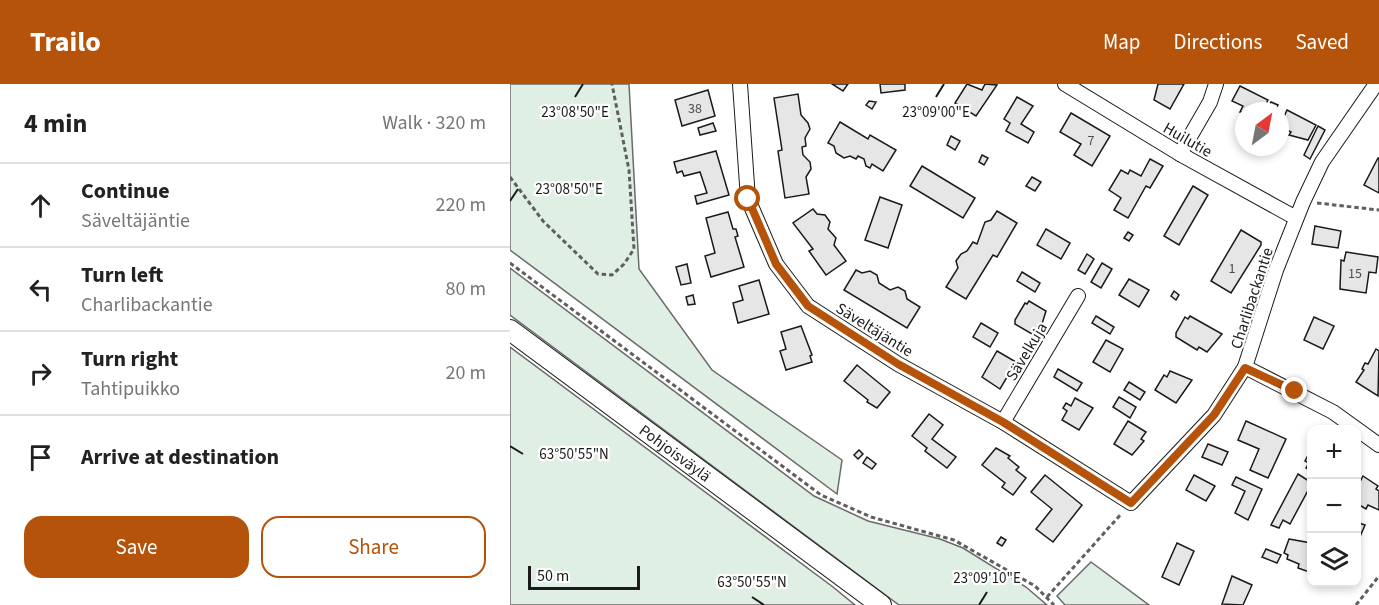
<!DOCTYPE html>
<meta charset="utf-8">
<style>
:root{--surface:#fff;--page:#f2f2f2;--text:#222;--muted:#767676;--line:#e0e0e0;--accent:#b45309}
body{margin:0;font-family:"Source Sans 3",sans-serif;background:var(--page);color:var(--text)}
.controls{position:absolute;right:18px;bottom:18px;display:grid;overflow:hidden;border-radius:12px;box-shadow:0 3px 9px #0003}
.controls button{width:54px;height:54px;display:grid;place-items:center;padding:0;border:0;border-bottom:2px solid var(--line);background:var(--surface);color:var(--text);font:30px sans-serif}
.compass{position:absolute;left:725px;top:18px;width:54px;height:54px;border-radius:50%;background:var(--surface);box-shadow:0 3px 9px #0003;rotate:32deg}
.scale{position:absolute;left:18px;bottom:15px;width:112px;box-sizing:border-box;padding-left:6px;border:3px solid #1a1a1a;border-top:0;font-size:16px;line-height:21px;white-space:nowrap;color:#1a1a1a;-webkit-text-stroke:4px #fff;paint-order:stroke}
.stop{position:absolute;width:18px;height:18px;margin:-14px;border:4px solid #b45309;border-radius:50%;background:#fff}
.stop.end{background:#b45309;border-color:#fff;box-shadow:0 2px 6px #0008}
.list{margin:0;padding:0;list-style:none}
h2{display:flex;justify-content:space-between;align-items:center;height:78px;margin:0;padding:0 24px;font-size:26px}
h2 small{font-size:20px;font-weight:400;color:var(--muted)}
.list li{display:grid;grid-template-columns:39px 1fr auto;gap:18px;align-items:center;box-sizing:border-box;height:84px;padding:0 24px;border-top:2px solid var(--line)}
.list b{display:block;font-size:22px;white-space:nowrap}
.list p{margin:0;font-size:20px;white-space:nowrap;color:var(--muted)}
.list em{font-size:20px;font-style:normal;color:var(--muted)}
.actions{display:flex;gap:12px;padding:18px 24px}
.actions a{flex:1;padding:14px 0;border:2px solid var(--accent);border-radius:18px;text-align:center;font-size:21px;color:var(--accent)}
.actions .main{background:var(--accent);color:#fff}
.icon{flex:none;width:33px;height:33px;fill:none;stroke:currentColor;stroke-width:2;stroke-linecap:round;stroke-linejoin:round}
.map{position:relative;flex:none;width:869px;height:521px;overflow:hidden}
header{display:flex;align-items:center;gap:36px;box-sizing:border-box;height:84px;padding:0 30px;background:var(--accent);color:#fff}
header strong{font-size:28px}
nav{display:flex;gap:33px;margin-inline-start:auto;font-size:21px}
main{display:flex}
aside{flex:1;background:var(--surface)}
.map>svg:first-child{display:block}
.green{fill:#e0efe3;stroke:#6a6a6a;stroke-width:1.5}
.building{fill:#e6e6e6;stroke:#1a1a1a;stroke-width:1.5}
.lines{fill:none;stroke-linecap:round;stroke-linejoin:round}
.minor-casing{stroke:#1a1a1a;stroke-width:16}
.secondary-casing{stroke:#1a1a1a;stroke-width:22}
.path{stroke:#5f5f5f;stroke-width:3;stroke-dasharray:4.5 3;stroke-linecap:butt}
.minor{stroke:#fff;stroke-width:14}
.secondary{stroke:#fff;stroke-width:20}
.route{stroke:#b45309;stroke-width:8}
.ticks{fill:none;stroke:#1a1a1a;stroke-width:2}
.labels{text-anchor:middle;stroke-width:4.5;stroke-linejoin:round;paint-order:stroke}
.number-label{font-size:14px;fill:#4d4d4d}
.street-label{font-size:16px;fill:#1a1a1a;stroke:#fff}
.ticks-label{font-size:15px;text-anchor:middle;fill:#1a1a1a;stroke:#fff;stroke-width:4.5;stroke-linejoin:round;paint-order:stroke}
</style>
<header>
<strong>Trailo</strong>
<nav><a>Map</a><a>Directions</a><a>Saved</a></nav>
</header>
<main>
<aside>
<h2>4 min<small>Walk · 320 m</small></h2>
<ul class="list">
<li><svg class="icon" aria-label="ahead" viewBox="0 0 24 24"><path d="M12 20V5M6 11l6-6 6 6"/></svg><div><b>Continue</b><p>Säveltäjäntie</p></div><em>220 m</em></li>
<li><svg class="icon" aria-label="left" viewBox="0 0 24 24"><path d="M17 20v-9H6M10 6l-5 5 5 5"/></svg><div><b>Turn left</b><p>Charlibackantie</p></div><em>80 m</em></li>
<li><svg class="icon" aria-label="right" viewBox="0 0 24 24"><path d="M7 20v-9h11M14 6l5 5-5 5"/></svg><div><b>Turn right</b><p>Tahtipuikko</p></div><em>20 m</em></li>
<li><svg class="icon" aria-label="arrive" viewBox="0 0 24 24"><path d="M6 21V4h12l-3 4 3 4H6"/></svg><div><b>Arrive at destination</b></div></li>
</ul>
<div class="actions"><a class="main">Save</a><a>Share</a></div>
</aside>
<div class="map">
<svg width="869" height="521" viewBox="0 0 869 521">
<rect width="100%" height="100%" fill="#fff"/>
<g class="green">
<path d="M0,0H119L129,185L202,286L332,376L327,410L0,166Z"/>
<path d="M0,184L304,412L358,437L430,455L453,464L516,503L537,521H389L0,231Z"/>
<path d="M0,263L323,503L345,521H0Z"/>
<path d="M581,478L639,521H555L547,512Z"/>
</g>
<g class="building">
<path d="M322,0H338L333,7Z"/>
<path d="M370,0H395V6L371,9Z"/>
<path d="M457,0L472,6L475,0L487,1L466,32L445,19Z"/>
<path d="M648,0H674L660,25L644,16Z"/>
<path d="M730,2L758,16L752,27L730,28L733,22L722,17Z"/>
<path d="M198,6L205,32L172,42L165,16Z"/>
<path d="M288,10L291,31L298,39L300,45L295,54L296,62L292,63L293,71L300,78L301,85L296,93L299,110L275,114L268,67L272,66L264,14Z"/>
<path d="M507,13L523,22L511,40L524,48L518,59L496,47L500,39L494,35Z"/>
<path d="M359,17L366,18L362,25L356,21Z"/>
<path d="M761,18L768,21L765,27H756Z"/>
<path d="M777,26L806,41L798,56L779,51L781,48L770,42Z"/>
<path d="M561,29L600,52L582,82L564,71L571,60L550,48Z"/>
<path d="M330,38L358,55L360,51L386,66L373,87L362,80L360,84L356,82L354,75L348,72L346,75L340,72L334,74L326,69L324,62L318,59Z"/>
<path d="M203,39L206,47L190,51L188,44Z"/>
<path d="M808,42L815,46L800,75L794,71Z"/>
<path d="M441,52L450,57L445,66L437,61Z"/>
<path d="M206,67L219,111L187,120L185,112L197,109L190,88L174,92L172,87L167,89L164,78Z"/>
<path d="M472,71L478,74L474,81L469,78Z"/>
<path d="M868,74H869V109L854,101Z"/>
<path d="M640,75L653,82L640,104L636,102L618,134L604,126L611,114L599,106L611,86L618,90L620,86L631,92Z"/>
<path d="M412,82L465,114L453,134L400,102Z"/>
<path d="M522,93L531,98L525,107L516,102Z"/>
<path d="M683,102L698,111L669,161L654,152Z"/>
<path d="M370,113L392,121L378,164L355,156Z"/>
<path d="M303,125L307,130L315,131L320,138L318,145L326,154L324,161L336,177L316,191L299,167L303,165L283,139Z"/>
<path d="M487,127L507,139L487,173L483,171L456,215L436,203L448,184L446,177L451,170L457,167L463,158L467,160L475,138L481,136Z"/>
<path d="M218,128L223,145H226L228,152L225,153L234,183L201,193L195,172L205,169L196,134Z"/>
<path d="M805,142L831,147L828,164L802,160Z"/>
<path d="M536,145L560,159L551,175L527,161Z"/>
<path d="M731,146L751,158V161L721,209L701,197Z"/>
<path d="M618,148L623,151L619,157L614,154Z"/>
<path d="M836,168L868,173L866,189L859,188L856,209L830,205L831,176L834,177Z"/>
<path d="M577,170L584,175L575,190L568,186Z"/>
<path d="M592,179L602,185L591,204L581,198Z"/>
<path d="M177,180L181,199L171,201L166,183Z"/>
<path d="M346,186L352,189L360,187L367,191L369,199L380,206L388,203L395,207L397,215L410,223L397,244L334,206Z"/>
<path d="M512,188L530,199L525,208L507,197Z"/>
<path d="M619,195L639,206L629,223L609,211Z"/>
<path d="M249,196L259,230L228,239L223,219L233,216L229,202Z"/>
<path d="M664,207L669,211L666,216L661,212Z"/>
<path d="M183,211L185,220L178,221L176,213Z"/>
<path d="M519,217L536,227L531,243L528,241L522,250L505,240V236L515,219L517,220Z"/>
<path d="M586,232L604,243L600,250L582,239Z"/>
<path d="M680,232L712,250L697,268L689,263L687,266L666,253V249L675,233L678,235Z"/>
<path d="M804,233L824,242L813,265L794,256Z"/>
<path d="M471,239L488,249L480,263L463,253Z"/>
<path d="M291,242L302,271L300,272L302,278L276,286L270,267L276,265L271,248Z"/>
<path d="M596,256L613,265L600,288L583,278Z"/>
<path d="M866,265L869,267L868,312L846,298L854,286L852,285L855,279L858,280Z"/>
<path d="M487,267L506,278L490,305L472,293Z"/>
<path d="M347,281L380,308L367,324L357,318L358,316L334,297Z"/>
<path d="M548,285L572,299L567,307L544,293Z"/>
<path d="M660,287L682,296L666,319L645,306L654,291L657,293Z"/>
<path d="M619,298L635,308L630,316L614,306Z"/>
<path d="M609,313L626,323L620,334L603,323Z"/>
<path d="M565,314L583,324L569,346L552,336L557,327L553,324L556,319L561,322Z"/>
<path d="M419,330L433,341L422,355L446,373L437,384L415,367L417,364L402,352Z"/>
<path d="M618,337L636,348L631,355L634,357L622,371L604,360Z"/>
<path d="M736,337L776,355L758,394L740,386L749,365L728,356Z"/>
<path d="M698,360L718,368L712,381L692,373Z"/>
<path d="M486,364L500,372L498,374L509,383L506,386L516,394L503,411L492,403L495,399L472,381Z"/>
<path d="M802,364V387L796,384L799,379L795,377Z"/>
<path d="M349,366L353,370L348,375L344,371Z"/>
<path d="M357,373L366,380L362,385L353,379Z"/>
<path d="M788,390L802,399L780,440L773,436L769,444L761,441Z"/>
<path d="M535,391L572,421L543,458L526,445L542,425L521,408Z"/>
<path d="M684,391L705,402L696,417L676,406Z"/>
<path d="M853,392L868,402L866,405L869,407V426L858,421L856,425L846,419V393L851,396Z"/>
<path d="M726,393L752,405L738,436L725,429L735,407L722,401Z"/>
<path d="M846,438L855,441L849,455L846,454Z"/>
<path d="M491,453L496,456L492,462L487,459Z"/>
<path d="M779,455L801,459L802,489L788,484L789,480L777,475L778,471L774,469Z"/>
<path d="M667,459L684,467L669,501L652,493Z"/>
<path d="M756,465L771,471L767,479L752,473Z"/>
<path d="M722,492L742,501L733,521L712,520Z"/>
</g>
<g class="lines">
<defs>
<g id="minor">
<path d="M230,0L238,115L266,180L298,222L388,280L493,338L621,419L704,331L735,283L766,186L793,118L812,78L866,0"/>
<path d="M555,0L670,70L786,134"/>
<path d="M670,70L700,18L706,0"/>
<path d="M735,283L823,328L869,361"/>
<path d="M493,338L568,212"/>
</g>
<g id="secondary">
<path id="s1" d="M0,246L371,521"/>
</g>
</defs>
<use href="#minor" class="minor-casing"/>
<use href="#secondary" class="secondary-casing"/>
<g class="path">
<path d="M0,93L33,137L88,190L102,191L114,180L124,165L119,86L102,0"/>
<path d="M807,119L869,126"/>
<path d="M0,179L311,411L361,433L444,456L525,502L544,521"/>
<path d="M537,513L612,429"/>
<path d="M846,521L869,492"/>
</g>
<use href="#minor" class="minor"/>
<use href="#secondary" class="secondary"/>
</g>
<g class="lines">
<path class="route" d="M238,115L266,180L298,222L388,280L493,338L621,419L704,331L735,284L785,307"/>
</g>
<path class="ticks" d="M65,13L73,0M426,13L434,0M0,117L8,105M0,362L13,370M242,513L254,521M469,521L477,508"/>
<g class="labels">
<g class="number-label">
<text x="185" y="29">38</text>
<text x="581" y="61">7</text>
<text x="722" y="189">1</text>
<text x="845" y="194">15</text>
</g>
<g class="street-label">
<text transform="translate(678 55) rotate(30)" y="6">Huilutie</text>
<text transform="translate(741 214) rotate(-72)" y="6">Charlibackantie</text>
<text transform="translate(365 245) rotate(32)" y="6">Säveltäjäntie</text>
<text transform="translate(516 267) rotate(-59)" y="6">Sävelkuja</text>
<text dy="6" stroke="none"><textPath href="#s1" startOffset="206">Pohjoisväylä</textPath></text>
</g>
</g>
<g class="ticks-label">
<text x="65" y="33">23°08'50"E</text>
<text x="426" y="33">23°09'00"E</text>
<text x="59" y="110">23°08'50"E</text>
<text x="64" y="375">63°50'55"N</text>
<text x="477" y="499">23°09'10"E</text>
<text x="242" y="503">63°50'55"N</text>
</g>
</svg>
<div class="controls">
<button>+</button>
<button>−</button>
<button><svg class="icon" aria-label="layers" viewBox="0 0 24 24"><path d="M12 4l9 5-9 5-9-5zM3 14l9 5 9-5"/></svg></button>
</div>
<svg class="compass" viewBox="-18 -18 36 36"><path d="M0-13l5 13h-10z" fill="#e53935"/><path d="M0 13l5-13h-10z" fill="#767676"/></svg>
<div class="scale">50 m</div>
<div class="stop" style="left:238px;top:115px"></div>
<div class="stop end" style="left:785px;top:307px"></div>
</div>
</main>
